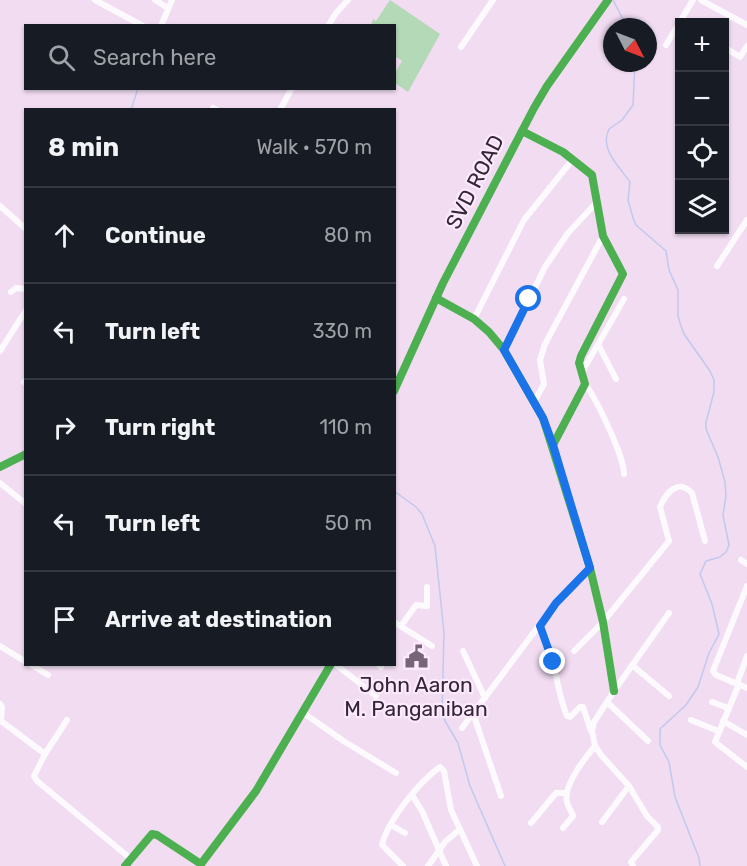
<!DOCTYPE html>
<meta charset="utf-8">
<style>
:root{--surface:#171b24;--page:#20242c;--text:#f1f3f6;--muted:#9ea1a6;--line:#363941}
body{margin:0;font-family:Rubik,sans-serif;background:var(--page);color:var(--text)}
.controls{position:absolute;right:18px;top:18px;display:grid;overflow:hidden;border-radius:0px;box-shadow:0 2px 4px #0004}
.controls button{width:54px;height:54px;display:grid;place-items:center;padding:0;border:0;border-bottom:2px solid var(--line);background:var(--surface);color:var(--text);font:30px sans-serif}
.compass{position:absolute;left:603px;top:18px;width:54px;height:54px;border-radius:50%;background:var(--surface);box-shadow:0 2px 4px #0004;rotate:132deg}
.stop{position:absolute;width:18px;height:18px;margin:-14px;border:4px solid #1a73e8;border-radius:50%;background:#fff}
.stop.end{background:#1a73e8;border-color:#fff;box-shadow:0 2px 6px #0008}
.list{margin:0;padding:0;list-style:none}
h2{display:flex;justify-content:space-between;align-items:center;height:78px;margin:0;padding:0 24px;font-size:26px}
h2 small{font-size:20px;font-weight:400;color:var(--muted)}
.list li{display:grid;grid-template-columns:39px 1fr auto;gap:18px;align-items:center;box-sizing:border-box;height:96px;padding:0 24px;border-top:2px solid var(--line)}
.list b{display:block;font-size:22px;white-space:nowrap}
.list em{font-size:20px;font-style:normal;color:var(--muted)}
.icon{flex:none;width:33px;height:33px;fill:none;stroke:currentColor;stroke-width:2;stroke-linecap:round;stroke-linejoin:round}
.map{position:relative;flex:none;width:747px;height:866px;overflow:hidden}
.search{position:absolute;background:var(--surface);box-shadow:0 2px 4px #0004;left:24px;top:24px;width:372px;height:66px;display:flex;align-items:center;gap:15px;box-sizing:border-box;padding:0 21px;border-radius:0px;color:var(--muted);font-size:22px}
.panel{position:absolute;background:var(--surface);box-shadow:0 2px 4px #0004;left:24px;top:108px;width:372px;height:558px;border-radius:0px}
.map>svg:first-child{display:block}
.green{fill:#b3d9b7}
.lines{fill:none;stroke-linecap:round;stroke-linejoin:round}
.stream{stroke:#c1c9ed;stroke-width:1.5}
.street{stroke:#fdfafd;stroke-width:6}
.fast{stroke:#4caf50;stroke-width:8}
.route{stroke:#1a73e8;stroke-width:8}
.labels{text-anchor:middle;stroke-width:4.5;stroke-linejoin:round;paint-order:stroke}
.street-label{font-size:21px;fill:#352436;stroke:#fbe9fc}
.poi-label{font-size:21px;fill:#352436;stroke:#fbe9fc}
</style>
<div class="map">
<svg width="747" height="866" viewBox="0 0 747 866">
<rect width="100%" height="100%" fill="#f1dcf2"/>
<path class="green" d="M390,0L440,34L408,92L395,83V73L402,61L395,56L394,26L371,25L373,19L376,21Z"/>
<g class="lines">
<g class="stream">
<path d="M613,0L627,27"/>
<path d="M635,63L633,105L622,120L609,129C599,149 619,166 630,182L628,200L633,218L636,225L666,251L669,270L678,290V316L680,323L684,334L710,371L714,380V392L706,422V429L718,457L725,482L726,496L723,515L729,545L726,552L720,557L706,561L700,574L712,604L719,634L709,653L698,687L686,705L660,729V745L669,762L675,797L699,858L700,866"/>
<path d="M131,110L138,88"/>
<path d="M394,491L416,507L422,514L435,546L444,633L442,712L445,721L458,743L470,786L505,866"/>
</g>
<g class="street">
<path d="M95,0L143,26"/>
<path d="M155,0L168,8"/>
<path d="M701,0L747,25"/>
<path d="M161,26L172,0"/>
<path d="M328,26L336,13L348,0"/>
<path d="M666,45L693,0"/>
<path d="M461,47L493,0"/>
<path d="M724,47L740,57L747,46"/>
<path d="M213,108L217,110"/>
<path d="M280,110L292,88"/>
<path d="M0,206L26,229"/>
<path d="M717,266L747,220"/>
<path d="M11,292L16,288L26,289"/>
<path d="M474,319L524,220L573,159"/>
<path d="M598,344L616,379"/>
<path d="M504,350L545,267L568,233L597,202"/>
<path d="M0,351L26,310"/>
<path d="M582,372L624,299"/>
<path d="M24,382L26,383"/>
<path d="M585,384C596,398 624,456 624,474"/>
<path d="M534,402L544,384L540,360L545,344L603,236"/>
<path d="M0,483L26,504"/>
<path d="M741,560L747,564"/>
<path d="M747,586L713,671L716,675L747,688"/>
<path d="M394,622L432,646"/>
<path d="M401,626L416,605L427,606V587"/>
<path d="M540,626C556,653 555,688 567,716L570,717L580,707H583L591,731"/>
<path d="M0,646L26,662"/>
<path d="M463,651L485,698"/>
<path d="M574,651L603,622L669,541L660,507C666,493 678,478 692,493L705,541"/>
<path d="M30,664L48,675"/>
<path d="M335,664L376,696"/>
<path d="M378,664L381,667"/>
<path d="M632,665L669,696"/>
<path d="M737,683L747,656"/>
<path d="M739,684L715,742L747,767"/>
<path d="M607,702L648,741"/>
<path d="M712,702L728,708"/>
<path d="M0,704L2,707L1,721L45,754"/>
<path d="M302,712L345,742L396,773"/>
<path d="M473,713L501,796"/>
<path d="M67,720L45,754L34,776L37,781L131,859"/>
<path d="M691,720L718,731"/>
<path d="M723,721L747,735"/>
<path d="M462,728L556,603L590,568"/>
<path d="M412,795L422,811L446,866"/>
<path d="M602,822L629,786"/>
<path d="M531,823L556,793H567"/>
<path d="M391,825L405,833"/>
<path d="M563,828L573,816C572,812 568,807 567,802C563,786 585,758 595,746"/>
<path d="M403,866L382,845C388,820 419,782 440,767L444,771L451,810L477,866"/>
<path d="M428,866L445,842L460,829"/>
<path d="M633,866L631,862L658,830V827L647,816L629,786L602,756L595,746L592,731L594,722L614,691L669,613"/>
</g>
<g class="fast">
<path d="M522,131L563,152L592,175L603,236L623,274L581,356L579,363L585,384L553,445"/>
<path d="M436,298L474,319L489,332L504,350L543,418L590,568L603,622L614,691"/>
<path d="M394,391L443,283L534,108L547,86L608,0"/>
<path d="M0,467L26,454"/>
<path d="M125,866L152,834L157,835L201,864L256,791L331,664"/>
</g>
</g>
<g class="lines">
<path class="route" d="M529,299L504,350L543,418L553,445L590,568L556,603L540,626L553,662"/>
</g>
<defs>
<symbol id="civic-bare" viewBox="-9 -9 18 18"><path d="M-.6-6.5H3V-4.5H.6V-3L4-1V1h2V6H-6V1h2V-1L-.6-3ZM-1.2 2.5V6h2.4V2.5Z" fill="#776478" stroke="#fbe9fc" stroke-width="2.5" paint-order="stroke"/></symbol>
</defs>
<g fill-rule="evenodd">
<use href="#civic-bare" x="400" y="640" width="33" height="33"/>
</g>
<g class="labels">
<g class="street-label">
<text transform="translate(475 182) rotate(-63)" y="7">SVD ROAD</text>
</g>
<g class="poi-label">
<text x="416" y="692">John Aaron<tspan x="416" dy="24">M. Panganiban</tspan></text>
</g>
</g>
</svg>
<div class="controls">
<button>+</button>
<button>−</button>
<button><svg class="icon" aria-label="locate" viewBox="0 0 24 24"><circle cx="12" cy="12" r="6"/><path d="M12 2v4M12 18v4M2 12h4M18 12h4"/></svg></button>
<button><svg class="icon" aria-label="layers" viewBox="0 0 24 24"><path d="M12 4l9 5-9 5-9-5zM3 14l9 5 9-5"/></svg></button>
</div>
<svg class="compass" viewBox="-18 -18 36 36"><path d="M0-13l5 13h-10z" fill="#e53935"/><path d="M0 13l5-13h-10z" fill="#9ea1a6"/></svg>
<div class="stop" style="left:529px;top:299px"></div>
<div class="stop end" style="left:553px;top:662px"></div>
<div class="search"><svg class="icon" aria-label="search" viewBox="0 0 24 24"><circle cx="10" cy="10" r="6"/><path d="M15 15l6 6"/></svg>Search here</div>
<section class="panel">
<h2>8 min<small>Walk · 570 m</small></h2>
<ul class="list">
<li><svg class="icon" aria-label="ahead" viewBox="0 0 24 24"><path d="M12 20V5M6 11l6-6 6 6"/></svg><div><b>Continue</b></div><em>80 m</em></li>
<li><svg class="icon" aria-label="left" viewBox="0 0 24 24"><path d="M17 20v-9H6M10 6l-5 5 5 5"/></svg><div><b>Turn left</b></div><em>330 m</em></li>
<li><svg class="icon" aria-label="right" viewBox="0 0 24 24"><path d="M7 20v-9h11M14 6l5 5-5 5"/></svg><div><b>Turn right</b></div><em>110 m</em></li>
<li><svg class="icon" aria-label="left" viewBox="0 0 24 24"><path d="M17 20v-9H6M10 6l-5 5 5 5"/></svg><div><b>Turn left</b></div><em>50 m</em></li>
<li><svg class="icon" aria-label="arrive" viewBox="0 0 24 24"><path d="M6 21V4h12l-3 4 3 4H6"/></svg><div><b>Arrive at destination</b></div></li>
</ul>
</section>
</div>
